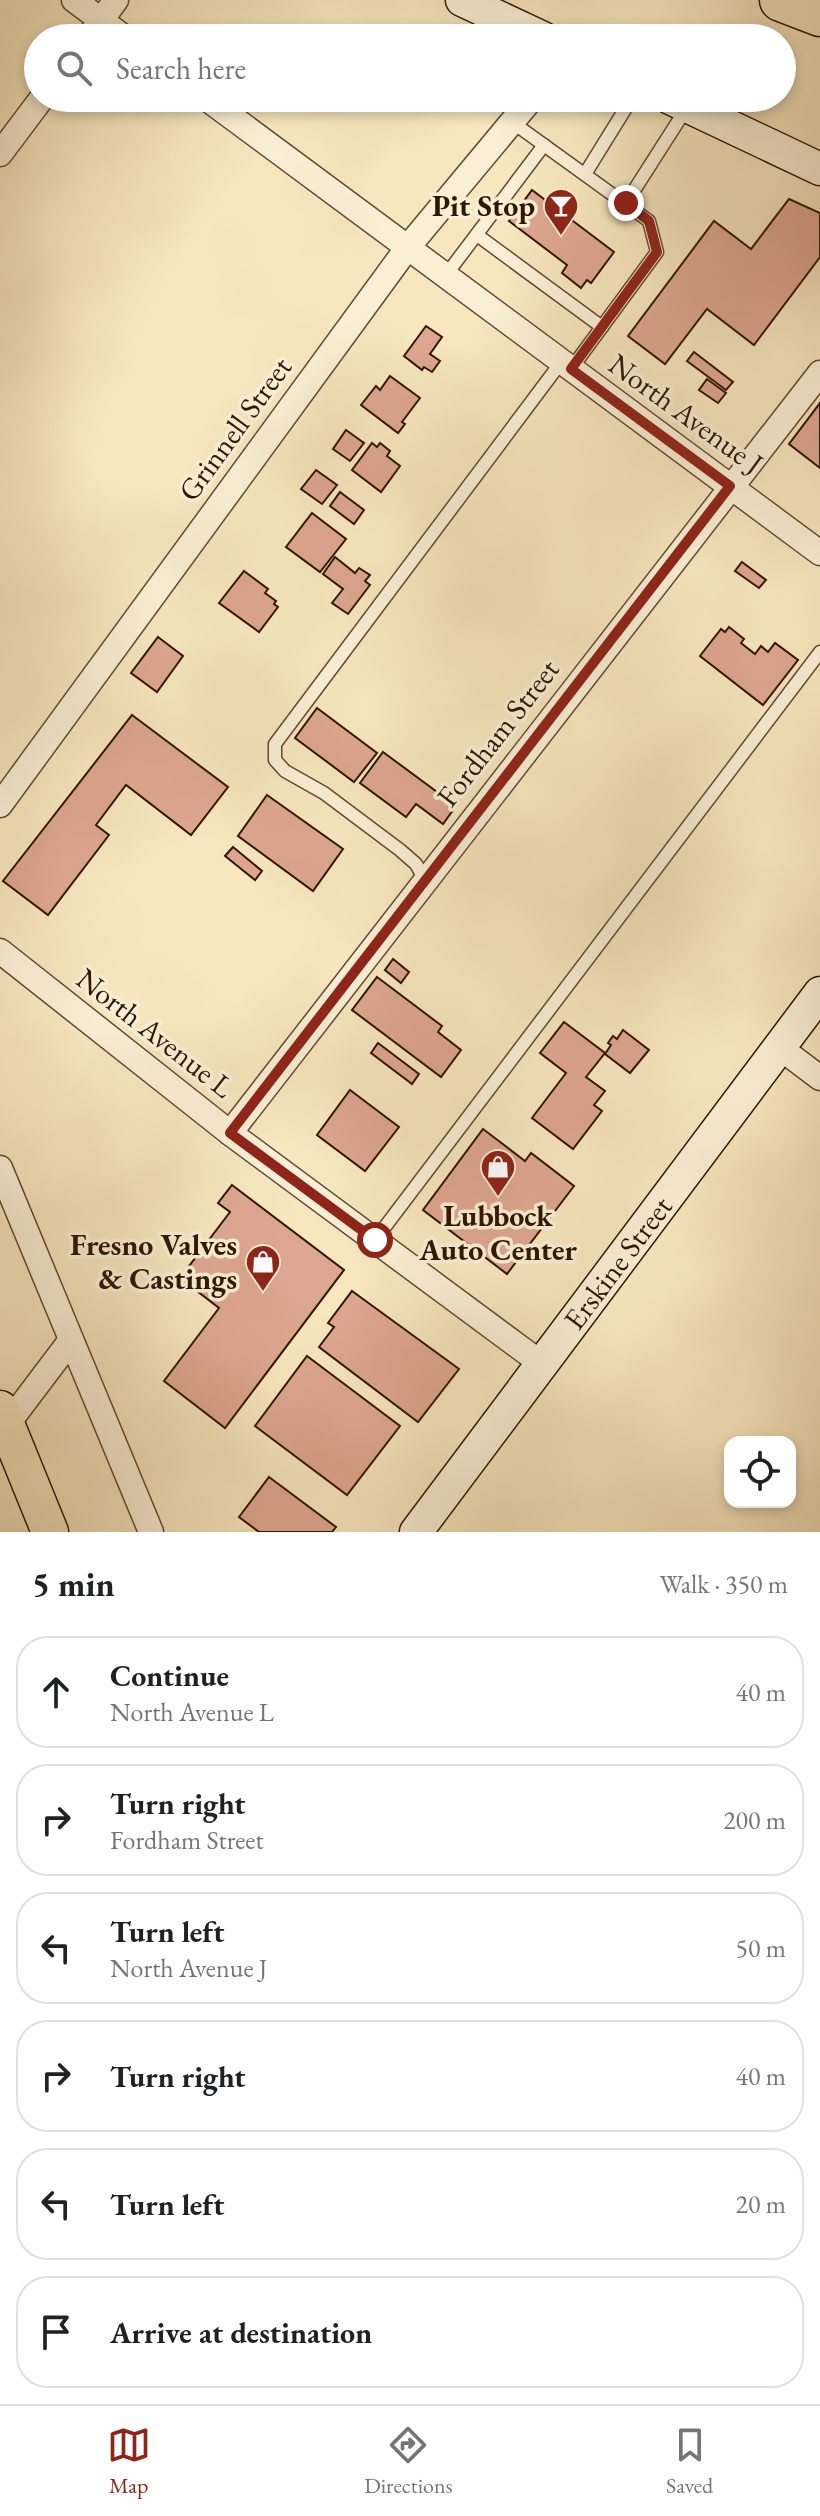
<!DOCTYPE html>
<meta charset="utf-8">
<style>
:root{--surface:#fff;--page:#f6f6f6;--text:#202124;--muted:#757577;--line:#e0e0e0;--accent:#8f2418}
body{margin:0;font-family:"EB Garamond",serif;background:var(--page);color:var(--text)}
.controls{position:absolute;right:24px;bottom:24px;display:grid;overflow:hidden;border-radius:16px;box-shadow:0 4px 12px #0003}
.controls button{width:72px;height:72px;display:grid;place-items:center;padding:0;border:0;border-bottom:2px solid var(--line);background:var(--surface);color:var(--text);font:40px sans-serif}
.stop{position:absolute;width:24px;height:24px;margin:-18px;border:6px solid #8f2418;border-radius:50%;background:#fff}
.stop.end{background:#8f2418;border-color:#fff;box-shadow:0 2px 8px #0008}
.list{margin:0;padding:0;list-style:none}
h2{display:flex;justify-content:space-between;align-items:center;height:104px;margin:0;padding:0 32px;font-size:34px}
h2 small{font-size:26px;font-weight:400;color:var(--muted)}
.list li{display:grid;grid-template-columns:52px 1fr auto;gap:24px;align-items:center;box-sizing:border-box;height:112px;margin:0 16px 16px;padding:0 16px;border:2px solid var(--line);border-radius:32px}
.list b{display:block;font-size:30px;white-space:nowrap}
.list p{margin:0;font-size:26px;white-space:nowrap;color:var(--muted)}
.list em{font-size:26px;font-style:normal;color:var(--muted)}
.icon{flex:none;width:44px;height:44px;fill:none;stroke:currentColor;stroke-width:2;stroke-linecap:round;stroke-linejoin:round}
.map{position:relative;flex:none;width:820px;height:1532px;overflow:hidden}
.search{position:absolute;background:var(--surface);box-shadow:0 4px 12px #0003;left:24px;right:24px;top:24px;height:88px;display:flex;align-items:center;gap:20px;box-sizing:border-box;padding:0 28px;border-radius:44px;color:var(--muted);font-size:30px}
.sheet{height:872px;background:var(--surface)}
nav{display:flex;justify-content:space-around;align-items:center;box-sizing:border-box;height:112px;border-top:2px solid var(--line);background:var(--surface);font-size:22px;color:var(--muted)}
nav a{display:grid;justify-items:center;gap:4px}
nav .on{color:var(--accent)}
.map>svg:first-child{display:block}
.building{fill:#dda690;stroke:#301502;stroke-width:2}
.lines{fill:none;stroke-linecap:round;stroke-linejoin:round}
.lane-casing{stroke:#624931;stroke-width:15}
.street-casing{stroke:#624931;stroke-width:27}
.secondary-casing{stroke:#301502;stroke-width:35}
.primary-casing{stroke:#301502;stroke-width:39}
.highway-casing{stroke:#301502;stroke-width:45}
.lane{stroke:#faefd5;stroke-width:12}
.street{stroke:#faefd5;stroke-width:24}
.secondary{stroke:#faefd5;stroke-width:32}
.primary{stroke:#f7e6be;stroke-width:36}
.highway{stroke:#f7e6be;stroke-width:42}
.route{stroke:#8f2418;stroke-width:10}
.labels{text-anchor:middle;stroke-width:7;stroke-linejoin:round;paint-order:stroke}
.poi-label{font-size:30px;font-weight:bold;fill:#301502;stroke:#faefd5;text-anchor:end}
.street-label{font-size:30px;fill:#301502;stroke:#faefd5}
</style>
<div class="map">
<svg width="820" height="1532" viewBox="0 0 820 1532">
<rect width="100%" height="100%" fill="#f7e6be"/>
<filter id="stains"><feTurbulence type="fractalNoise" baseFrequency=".0025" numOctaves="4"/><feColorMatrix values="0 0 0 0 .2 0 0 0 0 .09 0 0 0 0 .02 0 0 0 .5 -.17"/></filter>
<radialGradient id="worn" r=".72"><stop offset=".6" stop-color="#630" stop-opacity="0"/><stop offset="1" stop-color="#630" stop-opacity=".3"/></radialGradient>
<g class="building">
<path d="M532,190L614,252L591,283L587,280L581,288L562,273L567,265L509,221Z"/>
<path d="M789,199L820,213V257L754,345L707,309L665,364L628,336L714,221L751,249Z"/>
<path d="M426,326L442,337L430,354L440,361L432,372L424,367L422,370L404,356Z"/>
<path d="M694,352L733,382L726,390L687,361Z"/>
<path d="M390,376L420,398L402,422L405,424L398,433L361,405L376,386L380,390Z"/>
<path d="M707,379L726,393L718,403L699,390Z"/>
<path d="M820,403V468L789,444Z"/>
<path d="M346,430L364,443L350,461L333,449Z"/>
<path d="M372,443L377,447L380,443L390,451L387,456L400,466L381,492L352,470Z"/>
<path d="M316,470L337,485L322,504L301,489Z"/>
<path d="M340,492L364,510L354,524L330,506Z"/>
<path d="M312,513L346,539L320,572L286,547Z"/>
<path d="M335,557L355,573L359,568L370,575L365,581L370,585L348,614L332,603L343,589L323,574Z"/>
<path d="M742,562L766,580L759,588L735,571Z"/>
<path d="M244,571L268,589L265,593L276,601L274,604L278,607L259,632L219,603Z"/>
<path d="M729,627L744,639L741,643L755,654L761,646L768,652L775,643L798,660L763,705L700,656L721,629L725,632Z"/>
<path d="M158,637L183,656L157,692L131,673Z"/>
<path d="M317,708L377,753L354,782L295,738Z"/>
<path d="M132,715L228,787L191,835L126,785L96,825L109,835L48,915L3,881Z"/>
<path d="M383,752L456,806L443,824L416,804L406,817L360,783Z"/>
<path d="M267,795L343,849L313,891L238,836Z"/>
<path d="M233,847L262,871L255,880L225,856Z"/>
<path d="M393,959L409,972L401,983L385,970Z"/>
<path d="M377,977L442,1026L438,1032L461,1050L441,1077L352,1010Z"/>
<path d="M564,1022L605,1053L586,1077L605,1091L594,1105L602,1111L573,1149L532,1118L566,1073L540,1053Z"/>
<path d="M623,1030L649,1050L630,1073L605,1054L611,1045L608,1043L613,1036L617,1039Z"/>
<path d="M378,1043L419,1074L412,1084L371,1053Z"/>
<path d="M350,1090L399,1127L365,1171L317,1135Z"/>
<path d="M483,1129L525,1161L531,1153L574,1186L507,1274L423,1210Z"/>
<path d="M232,1185L344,1270L225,1428L164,1381L219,1308L180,1278L230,1212L218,1203Z"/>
<path d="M352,1291L459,1369L418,1422L319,1347L334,1327L328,1323Z"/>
<path d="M307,1356L400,1426L347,1495L255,1426Z"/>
<path d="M269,1477L336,1527L332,1532H259L239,1517Z"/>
</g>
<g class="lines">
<defs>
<g id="lane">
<path d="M512,122L649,221L657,252L571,369"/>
<path d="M585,174L632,98"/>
<path d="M626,203L686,109"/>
<path d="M477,235L602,327"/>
<path d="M446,275L544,145"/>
<path d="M425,880L416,864L400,850L324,793L285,771L275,760V744L562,361"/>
<path d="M375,1240L820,652"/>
</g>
<g id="street">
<path d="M74,0L125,38"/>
<path d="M88,38L116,0"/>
<path d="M206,98L820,553"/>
<path d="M0,154L42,98"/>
<path d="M0,805L408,247L532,98"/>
<path d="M0,951L230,1133L542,1364"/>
<path d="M779,1047L820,1078"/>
<path d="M230,1133L820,373"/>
<path d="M0,1168L151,1532"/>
<path d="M0,1434L71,1340"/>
</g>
<g id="secondary">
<path d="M462,0L543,38"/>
<path d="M670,98L820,169"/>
<path d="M416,1532L820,993"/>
</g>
<path id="primary" d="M0,1409L50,1532"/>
<path id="highway" d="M781,0L820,15"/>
</defs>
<use href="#lane" class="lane-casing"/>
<use href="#street" class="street-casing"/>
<use href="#secondary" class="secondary-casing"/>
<use href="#primary" class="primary-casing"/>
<use href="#highway" class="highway-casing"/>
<use href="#lane" class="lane"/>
<use href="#street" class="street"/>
<use href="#secondary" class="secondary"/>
<use href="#primary" class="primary"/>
<use href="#highway" class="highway"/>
</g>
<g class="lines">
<path class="route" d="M375,1240L230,1133L730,486L571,369L657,252L649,221L626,203"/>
</g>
<defs>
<symbol id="bar-pin" viewBox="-11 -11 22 30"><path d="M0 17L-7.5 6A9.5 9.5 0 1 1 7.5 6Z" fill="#8f2418" stroke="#faefd5"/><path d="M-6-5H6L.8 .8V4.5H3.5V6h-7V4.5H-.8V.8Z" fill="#fff"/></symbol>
<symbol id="shop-pin" viewBox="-11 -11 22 30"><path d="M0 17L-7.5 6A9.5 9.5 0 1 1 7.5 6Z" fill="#8f2418" stroke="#faefd5"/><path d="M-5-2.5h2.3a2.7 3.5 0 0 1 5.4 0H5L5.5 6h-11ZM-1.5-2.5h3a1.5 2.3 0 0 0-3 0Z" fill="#fff"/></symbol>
</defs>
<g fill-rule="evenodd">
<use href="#bar-pin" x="541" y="186" width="40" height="54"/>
<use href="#shop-pin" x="478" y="1147" width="40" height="54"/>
<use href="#shop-pin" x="243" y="1242" width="40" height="54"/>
</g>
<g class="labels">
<g class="poi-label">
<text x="535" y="216">Pit Stop</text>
<text x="498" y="1226" text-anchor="middle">Lubbock<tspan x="498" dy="34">Auto Center</tspan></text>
<text x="237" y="1255">Fresno Valves<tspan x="237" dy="34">&amp; Castings</tspan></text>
</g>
<g class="street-label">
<text transform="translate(686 414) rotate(36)" y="10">North Avenue J</text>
<text transform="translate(235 429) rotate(-54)" y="10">Grinnell Street</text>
<text transform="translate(498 733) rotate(-52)" y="10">Fordham Street</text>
<text transform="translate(155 1033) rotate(38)" y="10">North Avenue L</text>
<text transform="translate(618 1263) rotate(-53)" y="10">Erskine Street</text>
</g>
</g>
<rect width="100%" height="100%" filter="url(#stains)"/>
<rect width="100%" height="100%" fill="url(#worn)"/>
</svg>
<div class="controls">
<button><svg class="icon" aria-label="locate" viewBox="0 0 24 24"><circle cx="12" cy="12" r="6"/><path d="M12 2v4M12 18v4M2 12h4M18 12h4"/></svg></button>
</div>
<div class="stop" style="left:375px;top:1240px"></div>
<div class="stop end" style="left:626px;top:203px"></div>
<div class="search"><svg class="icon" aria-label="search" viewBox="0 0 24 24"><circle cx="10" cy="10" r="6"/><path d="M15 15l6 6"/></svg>Search here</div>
</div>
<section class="sheet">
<h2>5 min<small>Walk · 350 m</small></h2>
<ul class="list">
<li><svg class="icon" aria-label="ahead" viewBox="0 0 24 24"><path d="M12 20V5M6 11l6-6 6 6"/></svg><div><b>Continue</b><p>North Avenue L</p></div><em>40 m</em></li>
<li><svg class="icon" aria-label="right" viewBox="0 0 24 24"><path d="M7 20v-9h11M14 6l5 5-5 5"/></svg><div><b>Turn right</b><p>Fordham Street</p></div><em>200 m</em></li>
<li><svg class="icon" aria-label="left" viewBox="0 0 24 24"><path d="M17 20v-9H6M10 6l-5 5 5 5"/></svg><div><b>Turn left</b><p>North Avenue J</p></div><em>50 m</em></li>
<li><svg class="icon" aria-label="right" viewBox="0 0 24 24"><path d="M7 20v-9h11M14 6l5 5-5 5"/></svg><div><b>Turn right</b></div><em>40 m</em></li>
<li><svg class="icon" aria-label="left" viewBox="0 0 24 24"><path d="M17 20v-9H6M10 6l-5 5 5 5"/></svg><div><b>Turn left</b></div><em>20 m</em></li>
<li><svg class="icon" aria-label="arrive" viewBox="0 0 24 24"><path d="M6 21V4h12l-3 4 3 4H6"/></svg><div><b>Arrive at destination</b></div></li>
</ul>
</section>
<nav>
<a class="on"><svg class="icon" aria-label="map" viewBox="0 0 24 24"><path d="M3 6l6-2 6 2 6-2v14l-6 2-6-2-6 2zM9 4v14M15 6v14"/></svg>Map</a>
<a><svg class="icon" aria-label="directions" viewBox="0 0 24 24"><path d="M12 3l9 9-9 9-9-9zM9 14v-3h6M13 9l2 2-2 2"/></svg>Directions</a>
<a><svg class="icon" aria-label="saved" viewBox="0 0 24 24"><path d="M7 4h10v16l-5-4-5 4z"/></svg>Saved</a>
</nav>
